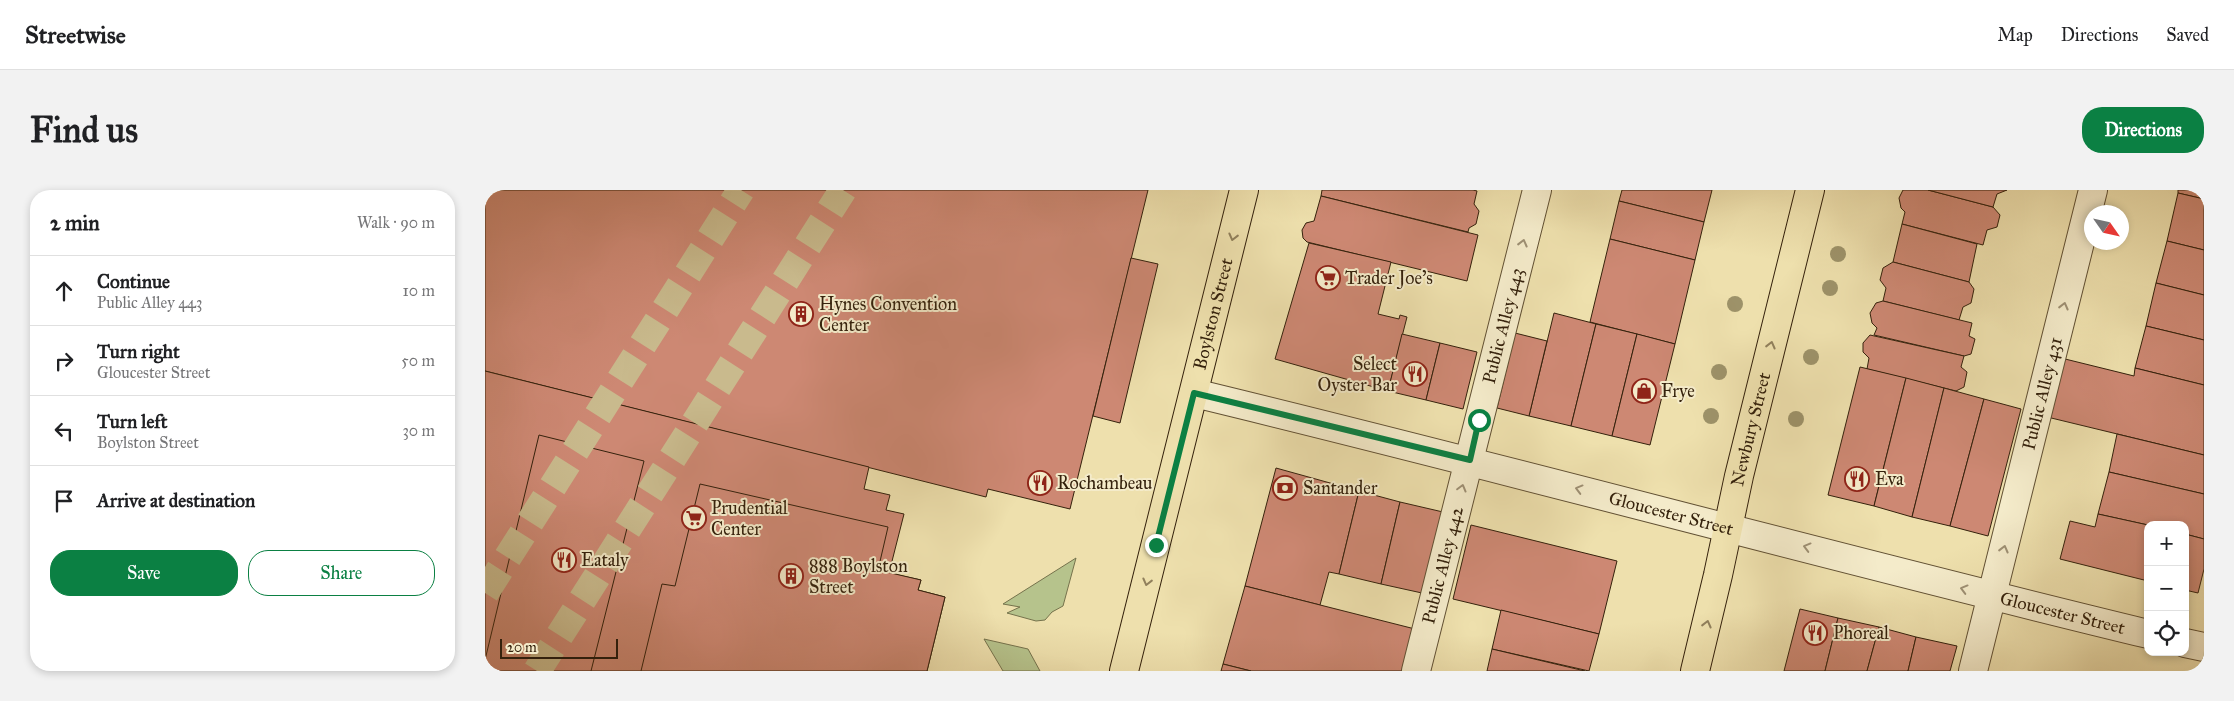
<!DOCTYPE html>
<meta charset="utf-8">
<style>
:root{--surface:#fff;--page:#f2f2f2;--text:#202124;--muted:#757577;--line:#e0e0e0;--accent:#0b8043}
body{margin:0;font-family:"IM FELL Great Primer",serif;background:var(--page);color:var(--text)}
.controls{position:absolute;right:15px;bottom:15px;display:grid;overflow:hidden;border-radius:10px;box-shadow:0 2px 8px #0003}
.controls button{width:45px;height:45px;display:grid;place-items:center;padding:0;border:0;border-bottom:1px solid var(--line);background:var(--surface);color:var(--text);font:25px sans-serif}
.compass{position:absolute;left:1599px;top:15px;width:45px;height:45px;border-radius:50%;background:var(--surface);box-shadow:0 2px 8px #0003;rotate:124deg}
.scale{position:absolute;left:15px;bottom:12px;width:118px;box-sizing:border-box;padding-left:5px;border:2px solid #34210c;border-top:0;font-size:14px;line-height:18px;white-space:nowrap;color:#34210c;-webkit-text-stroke:4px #f4ebca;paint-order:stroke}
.stop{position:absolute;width:15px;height:15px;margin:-11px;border:4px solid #0b8043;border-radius:50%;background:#fff}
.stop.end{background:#0b8043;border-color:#fff;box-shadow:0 1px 5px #0008}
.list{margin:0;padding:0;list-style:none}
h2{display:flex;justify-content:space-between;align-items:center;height:65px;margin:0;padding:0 20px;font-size:21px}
h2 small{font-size:16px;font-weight:400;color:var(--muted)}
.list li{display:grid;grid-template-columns:32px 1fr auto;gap:15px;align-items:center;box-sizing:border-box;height:70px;padding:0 20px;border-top:1px solid var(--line)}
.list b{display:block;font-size:19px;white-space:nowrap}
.list p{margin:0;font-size:16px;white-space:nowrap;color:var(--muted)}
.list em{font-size:16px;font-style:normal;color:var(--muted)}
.actions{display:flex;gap:10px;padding:15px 20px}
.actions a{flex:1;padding:11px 0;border:1px solid var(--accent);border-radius:20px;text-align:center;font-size:18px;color:var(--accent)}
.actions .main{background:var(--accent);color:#fff}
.icon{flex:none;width:28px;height:28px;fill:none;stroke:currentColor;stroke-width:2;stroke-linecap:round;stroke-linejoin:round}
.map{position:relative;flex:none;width:1719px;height:481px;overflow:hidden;border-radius:20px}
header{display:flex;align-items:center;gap:30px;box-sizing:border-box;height:70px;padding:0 25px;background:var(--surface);border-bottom:1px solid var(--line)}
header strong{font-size:24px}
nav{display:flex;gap:28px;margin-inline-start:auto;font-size:18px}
.intro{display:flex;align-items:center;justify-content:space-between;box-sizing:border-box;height:120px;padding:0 30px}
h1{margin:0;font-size:35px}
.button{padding:12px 22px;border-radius:20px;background:var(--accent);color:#fff;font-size:18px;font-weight:700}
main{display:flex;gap:30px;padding:0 30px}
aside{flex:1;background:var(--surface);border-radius:20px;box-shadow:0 2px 8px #0003}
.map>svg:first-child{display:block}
.green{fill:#b6c38c;stroke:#75724c}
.building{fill:#cd8873;stroke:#34210c}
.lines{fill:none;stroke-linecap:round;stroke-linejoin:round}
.highway-tunnel{stroke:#c9ba8d;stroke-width:28;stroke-dasharray:28 14;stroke-linecap:butt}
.minor-casing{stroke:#625134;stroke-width:30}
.major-casing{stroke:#34210c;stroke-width:30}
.minor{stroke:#f4ebca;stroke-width:28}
.major{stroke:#eee0ad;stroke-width:28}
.tree{fill:#9d9269}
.oneway{stroke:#91805c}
.oneway2{stroke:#9e9074}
.route{stroke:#0b8043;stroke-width:6}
.labels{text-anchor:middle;stroke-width:4;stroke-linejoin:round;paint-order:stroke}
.poi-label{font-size:18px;fill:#34210c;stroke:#f4ebca;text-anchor:start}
.street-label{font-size:18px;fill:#34210c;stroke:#f4ebca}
</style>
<header>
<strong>Streetwise</strong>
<nav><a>Map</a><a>Directions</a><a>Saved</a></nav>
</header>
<div class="intro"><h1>Find us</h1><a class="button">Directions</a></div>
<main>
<aside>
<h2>2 min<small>Walk · 90 m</small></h2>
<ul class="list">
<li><svg class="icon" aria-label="ahead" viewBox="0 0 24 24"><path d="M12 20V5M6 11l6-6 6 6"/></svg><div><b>Continue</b><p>Public Alley 443</p></div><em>10 m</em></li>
<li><svg class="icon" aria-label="right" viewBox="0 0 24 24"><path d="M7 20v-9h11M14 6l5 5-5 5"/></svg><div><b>Turn right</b><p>Gloucester Street</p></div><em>50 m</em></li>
<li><svg class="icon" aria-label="left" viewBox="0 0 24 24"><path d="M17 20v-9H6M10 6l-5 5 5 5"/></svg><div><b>Turn left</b><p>Boylston Street</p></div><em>30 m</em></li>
<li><svg class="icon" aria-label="arrive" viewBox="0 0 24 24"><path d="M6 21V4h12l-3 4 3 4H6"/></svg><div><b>Arrive at destination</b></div></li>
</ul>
<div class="actions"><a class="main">Save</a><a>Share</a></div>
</aside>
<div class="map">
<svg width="1719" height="481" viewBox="0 0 1719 481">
<rect width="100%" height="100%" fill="#eee0ad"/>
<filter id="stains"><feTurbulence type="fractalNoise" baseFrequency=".004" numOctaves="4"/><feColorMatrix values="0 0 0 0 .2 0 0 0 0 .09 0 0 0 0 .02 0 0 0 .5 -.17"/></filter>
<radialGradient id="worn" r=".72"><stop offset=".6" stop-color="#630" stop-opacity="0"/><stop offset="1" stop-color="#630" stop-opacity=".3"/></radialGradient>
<g class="green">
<path d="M591,368L578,416L567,422L560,430L551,431L522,423L535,417L518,414Z"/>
<path d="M499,449L543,459L555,481H518Z"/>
</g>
<g class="building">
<path d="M0,0H663L585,319L503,299L501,307L0,181Z"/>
<path d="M837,0H988L992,1L989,14L994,21L991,34L984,38L983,42L836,6Z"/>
<path d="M1137,0H1227L1219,32L1134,11Z"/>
<path d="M1418,0H1443L1508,17L1515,25L1512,37L1502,40L1498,55L1417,34L1420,22L1416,18L1414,8Z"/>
<path d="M1443,0H1522L1512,4L1508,17Z"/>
<path d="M1693,0H1719V9L1693,3Z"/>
<path d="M1693,3L1719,9V60L1682,51Z"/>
<path d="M836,6L993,45L982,91L822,52L818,48L817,40L821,33L829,31Z"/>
<path d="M1134,11L1219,32L1210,70L1125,49Z"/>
<path d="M1417,34L1492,54L1484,92L1408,72Z"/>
<path d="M1125,49L1210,70L1190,154L1105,132Z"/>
<path d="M1682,51L1719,60V105L1671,93Z"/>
<path d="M824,53L906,72L893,124L914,129L915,125L922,127L903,201L790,169Z"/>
<path d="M646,68L673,74L635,233L608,226Z"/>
<path d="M1408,72L1484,92L1489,99L1486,113L1478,117L1474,130L1398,111L1401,98L1395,90L1398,78Z"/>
<path d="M1671,93L1719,105V150L1661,136Z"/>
<path d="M1398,111L1487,133L1484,146L1490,149L1486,164L1479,166L1389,145L1392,138L1387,133L1385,123L1391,113Z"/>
<path d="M1069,123L1111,134L1086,236L1044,226Z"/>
<path d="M1111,134L1152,144L1127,246L1086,236Z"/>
<path d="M1661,136L1719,150V195L1650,178Z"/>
<path d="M1030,143L1062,151L1044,226L1012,218Z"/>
<path d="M917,144L955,153L941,210L903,201Z"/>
<path d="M1152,144L1190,154L1165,255L1127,246Z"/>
<path d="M1385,145L1479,166L1476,177L1482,182L1479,197L1471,201L1382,179L1384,168L1378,162V153Z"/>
<path d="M955,153L992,162L978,219L941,210Z"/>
<path d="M1572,167L1649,186L1650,178L1719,195V265L1558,226Z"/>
<path d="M1375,177L1421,188L1389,316L1343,305Z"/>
<path d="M0,181L384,277L379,299L405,305L401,320L419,324L404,383L436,390L433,400L460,407L442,481H0Z"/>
<path d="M1421,188L1459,198L1427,327L1389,316Z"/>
<path d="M1459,198L1499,209L1465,336L1427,327Z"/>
<path d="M1499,209L1536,219L1503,346L1465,336Z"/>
<path d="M1632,244L1719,265V304L1624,282Z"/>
<path d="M54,245L159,271L106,481H0V470Z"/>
<path d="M791,278L874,301L854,384L844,382L835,415L760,396Z"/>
<path d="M1624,282L1719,304V349L1700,344V335H1663L1613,324Z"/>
<path d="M215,294L403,337L393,380L436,390L433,400L460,407L442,481H156L177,394L190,396Z"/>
<path d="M874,301L915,312L896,394L854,384Z"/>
<path d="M915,312L958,322L937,403L896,394Z"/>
<path d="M1613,324L1663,335V391L1575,369L1585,331L1610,337Z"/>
<path d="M986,335L1132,371L1114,444L968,409Z"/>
<path d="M1700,344L1719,349V379L1713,403L1700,400Z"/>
<path d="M760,396L930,439L918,481H766L738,474Z"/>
<path d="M1315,419L1353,428L1340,481H1299Z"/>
<path d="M1016,420L1114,444L1104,481L1007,459Z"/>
<path d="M1353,428L1394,437L1382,481H1340Z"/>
<path d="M1394,437L1431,447L1423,481H1382Z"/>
<path d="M1431,447L1472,456L1465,481H1423Z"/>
<path d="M1007,459L1100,481H1002Z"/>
<path d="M738,474L766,481H736Z"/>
</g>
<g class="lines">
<g class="highway-tunnel">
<path d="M0,403L256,0"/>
<path d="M52,481L358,0"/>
</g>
<defs>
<g id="minor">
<path id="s1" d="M709,203C1028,280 1344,367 1663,444"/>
<path d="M1700,453L1719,457"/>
<path id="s2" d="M931,481L1052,0"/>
<path id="s3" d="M1488,481L1608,0"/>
</g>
<g id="major">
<path id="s4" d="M639,481L759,0"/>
<path id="s5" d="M1210,481L1233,385L1254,286L1325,0"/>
</g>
</defs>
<use href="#minor" class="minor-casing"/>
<use href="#major" class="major-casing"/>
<use href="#minor" class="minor"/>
<use href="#major" class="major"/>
</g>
<g class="tree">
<circle cx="1353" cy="64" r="8"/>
<circle cx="1345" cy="98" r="8"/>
<circle cx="1250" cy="114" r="8"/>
<circle cx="1326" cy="167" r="8"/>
<circle cx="1234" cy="182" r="8"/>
<circle cx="1226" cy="226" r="8"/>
<circle cx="1311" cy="229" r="8"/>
</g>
<defs><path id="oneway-chevron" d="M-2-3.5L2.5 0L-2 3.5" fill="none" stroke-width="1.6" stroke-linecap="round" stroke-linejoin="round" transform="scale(1.25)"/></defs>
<g class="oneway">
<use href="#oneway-chevron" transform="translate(748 47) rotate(104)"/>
<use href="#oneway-chevron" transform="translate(1286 155) rotate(-76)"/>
<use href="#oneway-chevron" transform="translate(662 392) rotate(104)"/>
<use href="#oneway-chevron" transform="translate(1222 434) rotate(-76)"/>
</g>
<g class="oneway2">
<use href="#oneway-chevron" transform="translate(1038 53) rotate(-76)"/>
<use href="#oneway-chevron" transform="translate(1579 116) rotate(-76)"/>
<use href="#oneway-chevron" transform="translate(977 298) rotate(-75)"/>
<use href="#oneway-chevron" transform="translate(1094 299) rotate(-165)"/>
<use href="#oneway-chevron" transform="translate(1322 357) rotate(-165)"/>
<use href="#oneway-chevron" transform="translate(1519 359) rotate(-76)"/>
<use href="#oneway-chevron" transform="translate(1479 399) rotate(-165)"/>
</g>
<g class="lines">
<path class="route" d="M671,355L709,203L985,270L994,230"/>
</g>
<defs>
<symbol id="supermarket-ring" viewBox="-11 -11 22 22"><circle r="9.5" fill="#f4ebca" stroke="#8f2418" stroke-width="1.5"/><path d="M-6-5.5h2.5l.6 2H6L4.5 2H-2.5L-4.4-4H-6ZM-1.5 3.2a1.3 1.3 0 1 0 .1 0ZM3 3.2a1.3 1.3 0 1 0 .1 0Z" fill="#8f2418"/></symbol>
<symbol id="building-ring" viewBox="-11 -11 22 22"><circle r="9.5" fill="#f4ebca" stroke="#8f2418" stroke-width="1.5"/><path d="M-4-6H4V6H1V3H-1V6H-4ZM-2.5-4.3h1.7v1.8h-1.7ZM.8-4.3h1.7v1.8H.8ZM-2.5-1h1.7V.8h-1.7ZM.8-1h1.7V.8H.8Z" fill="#8f2418"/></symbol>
<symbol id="restaurant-ring" viewBox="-11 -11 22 22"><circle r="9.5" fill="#f4ebca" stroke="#8f2418" stroke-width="1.5"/><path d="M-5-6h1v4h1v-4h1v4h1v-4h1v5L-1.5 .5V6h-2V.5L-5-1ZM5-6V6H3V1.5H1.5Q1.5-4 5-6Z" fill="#8f2418"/></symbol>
<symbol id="shop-ring" viewBox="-11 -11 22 22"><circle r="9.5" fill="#f4ebca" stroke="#8f2418" stroke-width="1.5"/><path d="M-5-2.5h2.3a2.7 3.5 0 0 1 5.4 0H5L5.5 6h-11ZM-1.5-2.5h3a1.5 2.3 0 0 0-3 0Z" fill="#8f2418"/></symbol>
<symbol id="bank-ring" viewBox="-11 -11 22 22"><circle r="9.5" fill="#f4ebca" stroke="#8f2418" stroke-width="1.5"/><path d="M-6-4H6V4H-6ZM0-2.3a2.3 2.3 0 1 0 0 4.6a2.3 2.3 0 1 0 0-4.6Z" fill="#8f2418"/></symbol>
</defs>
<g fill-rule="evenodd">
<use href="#supermarket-ring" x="829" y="74" width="28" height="28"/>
<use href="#building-ring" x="302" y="110" width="28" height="28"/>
<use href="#restaurant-ring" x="916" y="170" width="28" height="28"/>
<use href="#shop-ring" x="1145" y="187" width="28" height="28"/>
<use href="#restaurant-ring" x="1358" y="275" width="28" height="28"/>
<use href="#restaurant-ring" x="541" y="279" width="28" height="28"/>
<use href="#bank-ring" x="786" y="284" width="28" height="28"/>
<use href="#supermarket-ring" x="195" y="314" width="28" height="28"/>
<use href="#restaurant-ring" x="65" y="356" width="28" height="28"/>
<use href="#building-ring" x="292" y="372" width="28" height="28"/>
<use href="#restaurant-ring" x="1316" y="429" width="28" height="28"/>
</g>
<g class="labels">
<g class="poi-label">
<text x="860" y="94">Trader Joe's</text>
<text x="334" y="120">Hynes Convention<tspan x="334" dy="21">Center</tspan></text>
<text x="912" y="180" text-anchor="end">Select<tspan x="912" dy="21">Oyster Bar</tspan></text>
<text x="1176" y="207">Frye</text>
<text x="1390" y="295">Eva</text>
<text x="572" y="299">Rochambeau</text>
<text x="818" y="304">Santander</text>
<text x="226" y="324">Prudential<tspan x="226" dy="21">Center</tspan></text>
<text x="96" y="376">Eataly</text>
<text x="324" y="382">888 Boylston<tspan x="324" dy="21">Street</tspan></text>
<text x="1348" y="449">Phoreal</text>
</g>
<g class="street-label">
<text dy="6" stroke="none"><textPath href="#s4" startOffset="368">Boylston Street</textPath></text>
<text dy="6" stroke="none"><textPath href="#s2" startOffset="356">Public Alley 443</textPath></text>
<text dy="6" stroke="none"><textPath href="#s3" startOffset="286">Public Alley 431</textPath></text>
<text dy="6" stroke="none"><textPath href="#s5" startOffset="248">Newbury Street</textPath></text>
<text dy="6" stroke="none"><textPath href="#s1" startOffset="492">Gloucester Street</textPath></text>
<text dy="6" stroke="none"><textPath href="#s2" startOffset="109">Public Alley 442</textPath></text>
<text dy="6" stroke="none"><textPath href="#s1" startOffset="896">Gloucester Street</textPath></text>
</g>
</g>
<rect width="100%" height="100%" filter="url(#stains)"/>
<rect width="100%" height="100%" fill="url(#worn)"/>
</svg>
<div class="controls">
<button>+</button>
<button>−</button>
<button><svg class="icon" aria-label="locate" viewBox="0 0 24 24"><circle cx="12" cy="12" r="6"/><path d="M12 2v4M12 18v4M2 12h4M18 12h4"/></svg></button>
</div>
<svg class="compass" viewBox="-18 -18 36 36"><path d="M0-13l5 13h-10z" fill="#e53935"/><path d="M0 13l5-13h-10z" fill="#757577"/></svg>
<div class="scale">20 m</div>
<div class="stop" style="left:994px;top:230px"></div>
<div class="stop end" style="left:671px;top:355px"></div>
</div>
</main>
